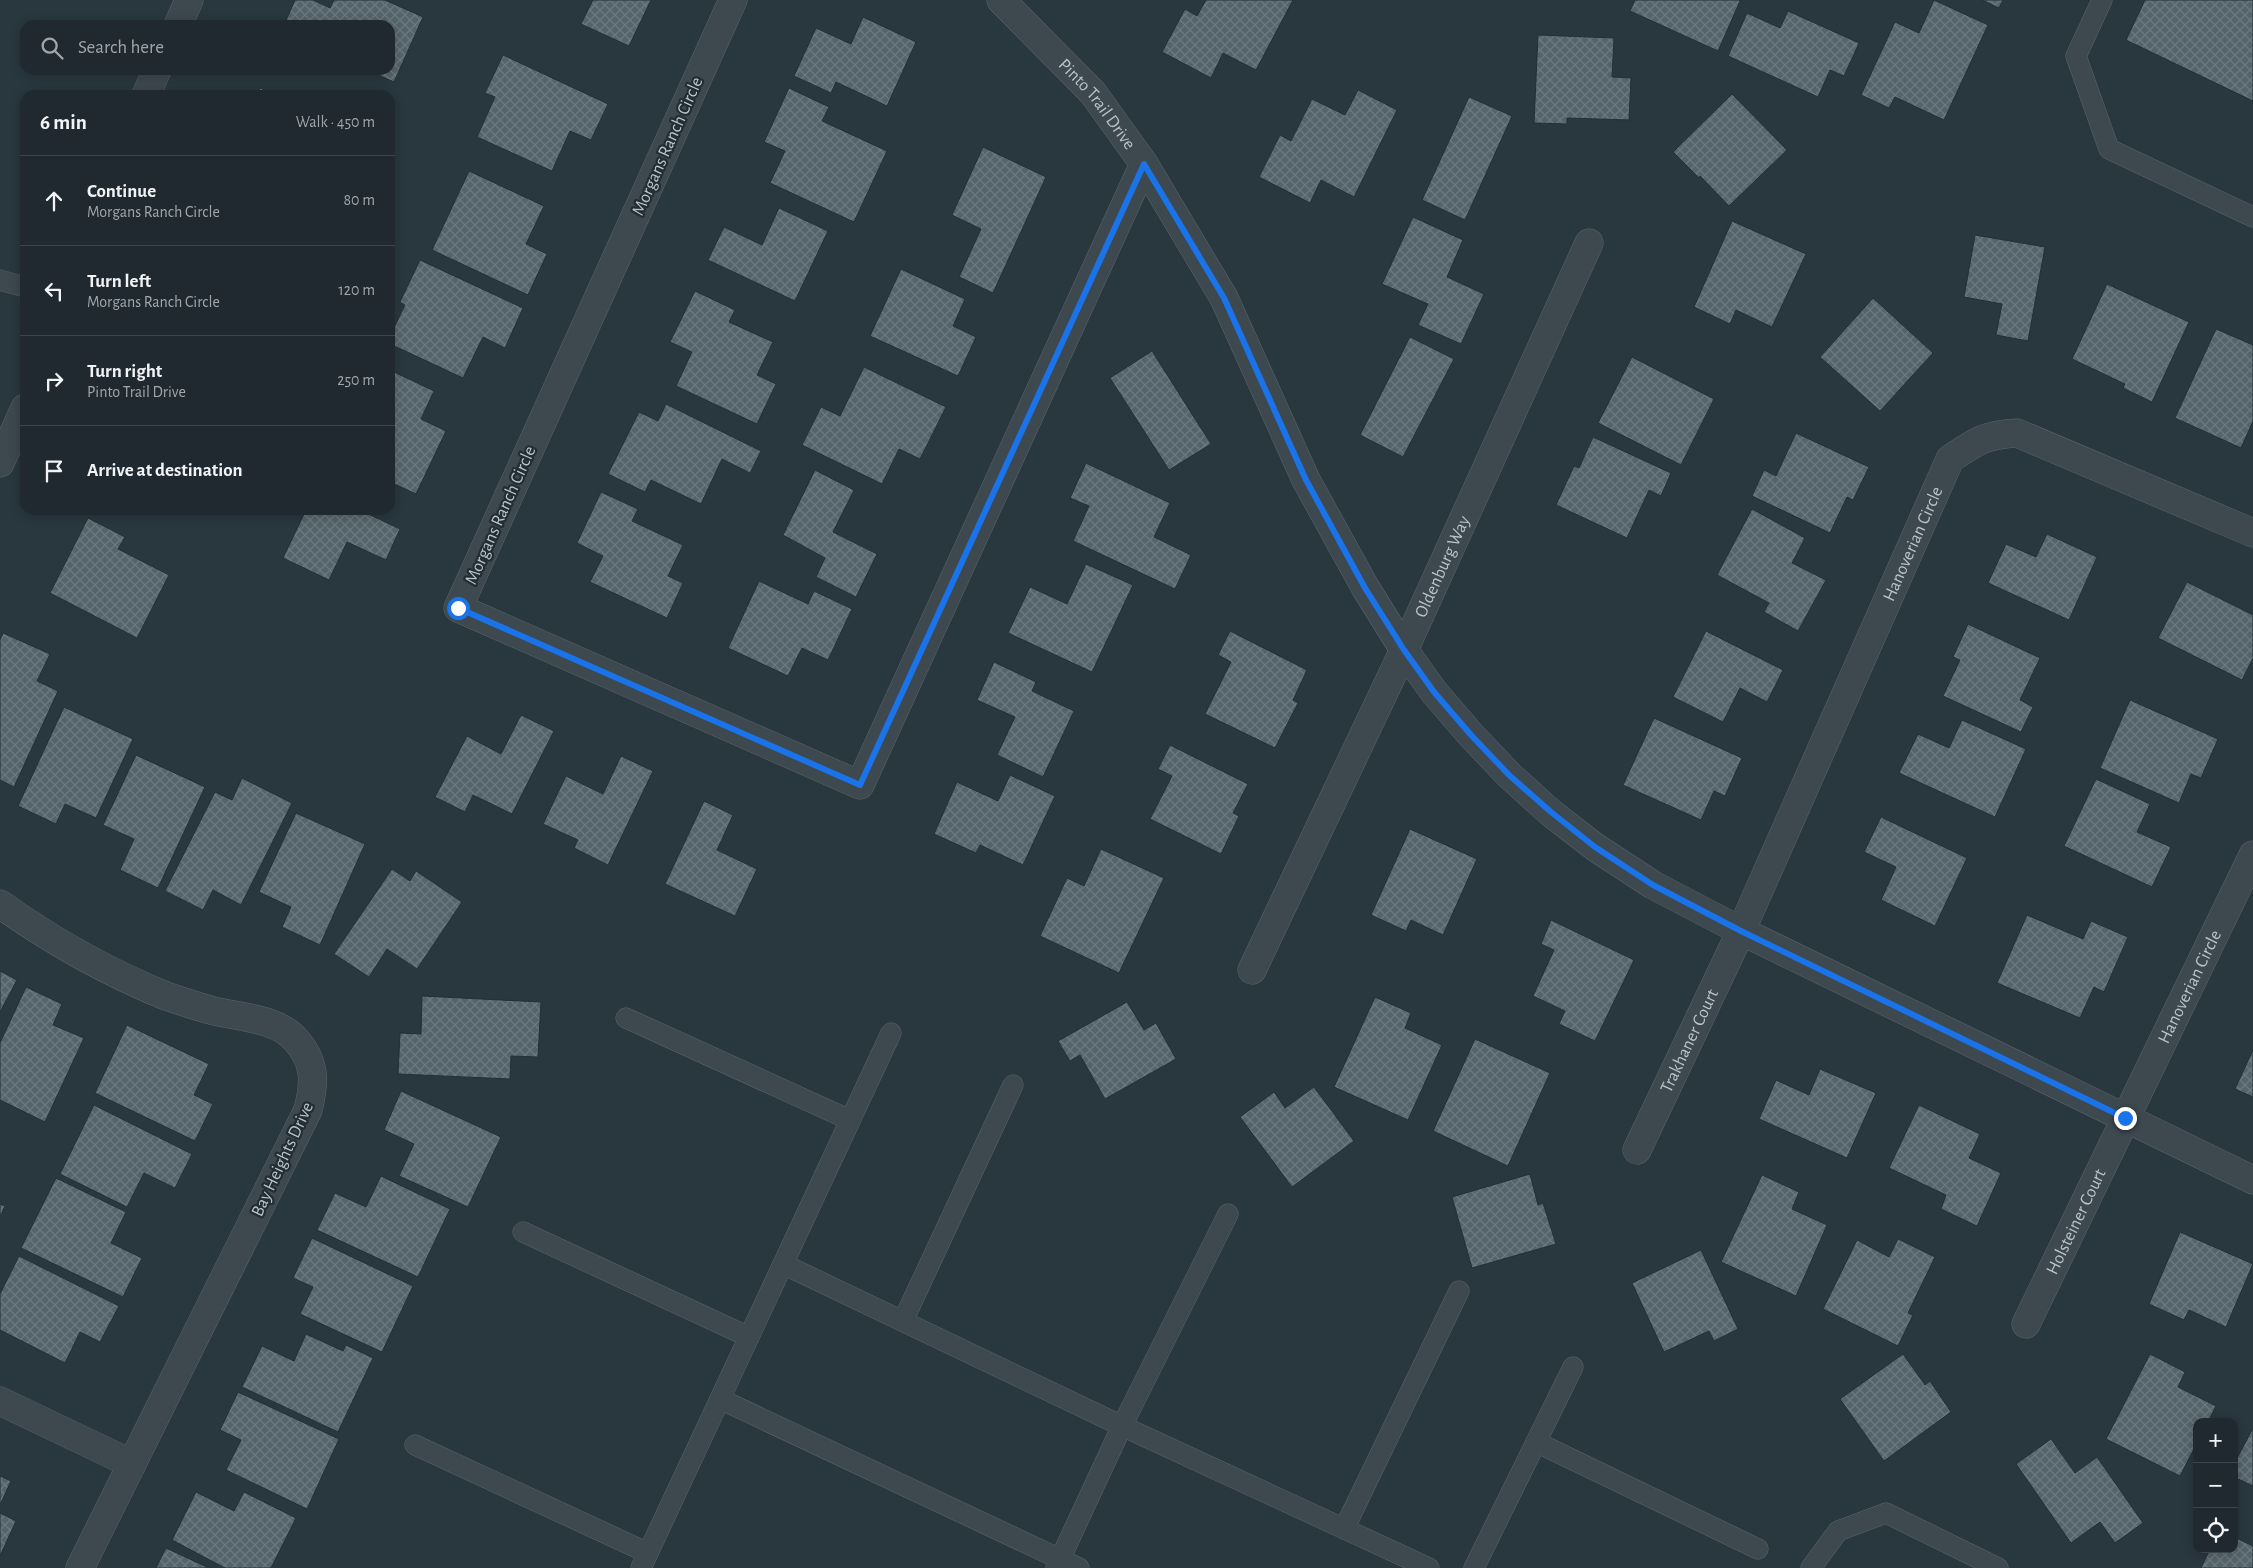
<!DOCTYPE html>
<meta charset="utf-8">
<style>
:root{--surface:#1f292f;--page:#2c353b;--text:#f1f3f6;--muted:#a1a6aa;--line:#3c454b}
body{margin:0;font-family:"Alegreya Sans",sans-serif;background:var(--page);color:var(--text)}
.controls{position:absolute;right:15px;bottom:15px;display:grid;overflow:hidden;border-radius:10px;box-shadow:0 2px 12px #0003}
.controls button{width:45px;height:45px;display:grid;place-items:center;padding:0;border:0;border-bottom:1px solid var(--line);background:var(--surface);color:var(--text);font:25px sans-serif}
.stop{position:absolute;width:15px;height:15px;margin:-11px;border:4px solid #1a73e8;border-radius:50%;background:#fff}
.stop.end{background:#1a73e8;border-color:#fff;box-shadow:0 1px 5px #0008}
.list{margin:0;padding:0;list-style:none}
h2{display:flex;justify-content:space-between;align-items:center;height:65px;margin:0;padding:0 20px;font-size:21px}
h2 small{font-size:16px;font-weight:400;color:var(--muted)}
.list li{display:grid;grid-template-columns:32px 1fr auto;gap:15px;align-items:center;box-sizing:border-box;height:90px;padding:0 20px;border-top:1px solid var(--line)}
.list b{display:block;font-size:19px;white-space:nowrap}
.list p{margin:0;font-size:16px;white-space:nowrap;color:var(--muted)}
.list em{font-size:16px;font-style:normal;color:var(--muted)}
.icon{flex:none;width:28px;height:28px;fill:none;stroke:currentColor;stroke-width:2;stroke-linecap:round;stroke-linejoin:round}
.map{position:relative;flex:none;width:2253px;height:1568px;overflow:hidden}
.search{position:absolute;background:var(--surface);box-shadow:0 2px 12px #0003;left:20px;top:20px;width:375px;height:55px;display:flex;align-items:center;gap:12px;box-sizing:border-box;padding:0 18px;border-radius:15px;color:var(--muted);font-size:19px}
.panel{position:absolute;background:var(--surface);box-shadow:0 2px 12px #0003;left:20px;top:90px;width:375px;height:425px;border-radius:15px}
.map>svg:first-child{display:block}
.building{fill:url(#building-cross-hatch);stroke:#242f36}
.lines{fill:none;stroke-linecap:round;stroke-linejoin:round}
.lane-casing{stroke:#5b666c;stroke-width:21}
.street-casing{stroke:#5b666c;stroke-width:29}
.lane{stroke:#3d484f;stroke-width:20}
.street{stroke:#3d484f;stroke-width:28}
.route{stroke:#1a73e8;stroke-width:6}
.labels{text-anchor:middle;stroke-width:4.5;stroke-linejoin:round;paint-order:stroke}
.street-label{font-size:18px;fill:#bac3c9;stroke:#222d34}
</style>
<div class="map">
<svg width="2253" height="1568" viewBox="0 0 2253 1568">
<defs>
<pattern id="building-cross-hatch" width="8" height="8" patternUnits="userSpaceOnUse" patternTransform="scale(1.25)"><rect width="8" height="8" fill="#55646b"/><path d="M0 0l8 8M0 8l8-8" fill="none" stroke="#6b797f"/></pattern>
</defs>
<rect width="100%" height="100%" fill="#29373f"/>
<g class="building">
<path d="M295,0H313L330,8L334,0H385L423,17L394,82L367,70H390V25H284Z"/>
<path d="M593,0H651L629,46L581,24Z"/>
<path d="M1206,0H1293L1256,70L1223,53L1211,78L1162,52L1185,9L1197,16Z"/>
<path d="M1635,0H1739L1740,1L1718,51L1630,11Z"/>
<path d="M1934,0L1988,25L1944,120L1895,97L1889,108L1861,95L1895,22L1919,33Z"/>
<path d="M1982,0H2003L1999,8Z"/>
<path d="M2145,0H2253V101L2126,40Z"/>
<path d="M1788,11L1859,43L1844,76L1830,70L1818,97L1728,56L1747,13L1780,28Z"/>
<path d="M863,17L916,42L887,106L836,82L831,93L794,76L816,28L851,44Z"/>
<path d="M1538,35L1614,38L1612,77L1631,78L1629,120L1567,118V124L1534,123Z"/>
<path d="M503,55L608,104L591,140L570,131L552,171L477,137L495,97L485,93Z"/>
<path d="M260,88L276,95H257Z"/>
<path d="M789,88L829,107L822,121L887,151L854,222L770,183L785,151L764,142Z"/>
<path d="M1358,90L1397,110L1354,197L1321,180L1310,203L1259,177L1280,135L1291,141L1312,99L1345,115Z"/>
<path d="M1732,94L1787,150L1729,206L1700,176L1699,178L1673,152Z"/>
<path d="M1469,97L1512,116L1465,220L1422,200Z"/>
<path d="M983,147L1046,177L993,293L959,277L981,229L952,215Z"/>
<path d="M469,171L544,206L526,244L547,254L528,295L432,250Z"/>
<path d="M779,208L828,231L795,301L708,260L724,227L762,245Z"/>
<path d="M1413,217L1463,240L1447,277L1484,294L1461,344L1418,325L1428,304L1382,284Z"/>
<path d="M1732,221L1806,254L1772,327L1736,310L1730,324L1694,307Z"/>
<path d="M1975,235L2045,247L2028,341L1996,335L2002,304L1964,297Z"/>
<path d="M420,260L523,308L505,348L483,337L463,378L390,344V336L405,305L400,302Z"/>
<path d="M901,269L965,299L953,326L976,337L958,376L870,336Z"/>
<path d="M2107,284L2189,322L2152,402L2123,388L2125,384L2072,359Z"/>
<path d="M695,291L735,310L729,322L773,342L757,375L776,384L757,424L676,386L692,352L670,342Z"/>
<path d="M1873,298L1933,353L1880,411L1820,357Z"/>
<path d="M2216,329L2253,345V421L2241,448L2175,418Z"/>
<path d="M1410,337L1454,359L1403,457L1360,435Z"/>
<path d="M1152,351L1211,444L1169,470L1110,378Z"/>
<path d="M1632,357L1714,399L1681,465L1598,423Z"/>
<path d="M864,367L946,407L920,459L899,449L882,484L802,445L821,407L840,416Z"/>
<path d="M390,370L434,391L421,419L446,431L416,494L390,482Z"/>
<path d="M666,404L761,451L750,473L722,459L701,504L651,480L645,492L608,474L639,412L658,421Z"/>
<path d="M1796,433L1869,467L1853,500L1847,497L1830,533L1752,496L1764,470L1776,476Z"/>
<path d="M1593,437L1671,473L1661,496L1649,490L1627,538L1556,505L1574,466L1579,468Z"/>
<path d="M1086,463L1170,503L1154,537L1191,555L1175,589L1073,541L1089,506L1070,498Z"/>
<path d="M815,470L854,490L833,532L877,554L856,597L816,577L825,558L783,535Z"/>
<path d="M601,492L638,509L632,521L683,545L668,576L683,583L667,618L590,582L603,556L577,543Z"/>
<path d="M1752,509L1805,538L1792,563L1826,580L1798,631L1764,612L1769,603L1717,575Z"/>
<path d="M306,510H360L400,529L386,560L347,542L329,580L283,558Z"/>
<path d="M88,518L125,537L118,549L169,575L137,638L50,593Z"/>
<path d="M2047,534L2097,557L2069,620L1988,583L2006,544L2036,557Z"/>
<path d="M1086,564L1133,585L1092,672L1008,633L1030,587L1067,604Z"/>
<path d="M759,581L808,604L814,591L852,609L828,660L802,648L788,676L728,648Z"/>
<path d="M2187,582L2253,615V658L2242,680L2158,638Z"/>
<path d="M1968,624L2040,658L2020,700L2033,707L2021,732L1943,696L1960,660L1953,657Z"/>
<path d="M1230,631L1307,670L1293,700L1298,703L1275,748L1205,714L1231,662L1218,655Z"/>
<path d="M1706,631L1783,670L1767,702L1740,688L1723,722L1673,697Z"/>
<path d="M3,633L50,654L37,681L58,691L14,787L0,780V640Z"/>
<path d="M994,662L1036,682L1032,691L1074,711L1043,777L997,755L1015,717L977,700Z"/>
<path d="M2130,700L2218,739L2201,778L2191,774L2179,803L2100,768Z"/>
<path d="M64,707L133,739L96,818L65,804L56,824L18,806Z"/>
<path d="M521,715L554,731L512,814L473,795L465,812L435,797L467,736L501,754Z"/>
<path d="M1654,718L1742,758L1725,796L1714,791L1701,820L1623,785Z"/>
<path d="M1962,720L2026,749L1995,817L1899,773L1918,734L1949,748Z"/>
<path d="M1170,745L1248,784L1233,813L1239,816L1221,854L1150,819L1172,776L1158,769Z"/>
<path d="M136,755L205,787L158,888L120,870L134,839L103,825Z"/>
<path d="M621,756L653,771L608,865L574,848L578,840L543,824L566,776L603,794Z"/>
<path d="M1010,775L1055,796L1023,865L980,845L976,853L934,834L957,782L998,801Z"/>
<path d="M242,778L292,803L241,905L213,890L203,910L165,891L215,792L232,800Z"/>
<path d="M2096,779L2150,804L2137,832L2171,847L2152,887L2064,846Z"/>
<path d="M704,801L733,815L717,850L757,869L735,916L665,884Z"/>
<path d="M296,813L365,844L320,945L282,927L291,907L259,892Z"/>
<path d="M1881,817L1967,858L1935,926L1881,900L1896,867L1864,852Z"/>
<path d="M1410,829L1477,859L1443,935L1411,920L1406,931L1371,915Z"/>
<path d="M1101,849L1164,878L1119,973L1040,936L1067,878L1084,886Z"/>
<path d="M392,869L410,881L416,871L462,902L417,969L387,949L369,977L334,954Z"/>
<path d="M2027,915L2083,939L2091,921L2128,937L2104,992L2094,987L2080,1018L1997,983Z"/>
<path d="M1551,920L1634,960L1595,1041L1559,1024L1565,1011L1533,996L1554,950L1541,944Z"/>
<path d="M0,971L17,980L0,1012Z"/>
<path d="M26,987L62,1004L53,1025L84,1038L45,1122L0,1100V1043Z"/>
<path d="M422,996L541,1002L538,1057L511,1056L510,1079L398,1074L400,1033L421,1034Z"/>
<path d="M1375,997L1411,1013L1405,1028L1442,1045L1408,1120L1334,1087Z"/>
<path d="M1127,1002L1144,1030L1156,1023L1176,1059L1105,1099L1080,1055L1070,1061L1058,1041Z"/>
<path d="M127,1025L209,1064L194,1095L213,1104L195,1141L95,1093Z"/>
<path d="M1475,1039L1550,1073L1508,1166L1433,1131Z"/>
<path d="M2253,1050V1097L2235,1089Z"/>
<path d="M1820,1069L1876,1093L1847,1158L1759,1119L1776,1080L1809,1095Z"/>
<path d="M1314,1087L1354,1141L1292,1187L1240,1117L1274,1092L1285,1108Z"/>
<path d="M401,1091L501,1137L468,1207L399,1176L414,1144L384,1130Z"/>
<path d="M94,1105L192,1154L175,1188L144,1173L127,1207L60,1174Z"/>
<path d="M1919,1105L1980,1134L1969,1158L2001,1173L1977,1226L1941,1209L1946,1195L1889,1168Z"/>
<path d="M1530,1174L1538,1205L1543,1203L1556,1244L1472,1268L1452,1197Z"/>
<path d="M1762,1175L1799,1192L1792,1209L1827,1225L1796,1296L1721,1262Z"/>
<path d="M381,1176L450,1209L418,1277L317,1230L335,1193L366,1207Z"/>
<path d="M56,1178L126,1212L111,1243L142,1258L123,1297L21,1248Z"/>
<path d="M0,1204L5,1206L0,1217Z"/>
<path d="M2180,1232L2253,1264L2226,1327L2189,1310L2184,1320L2149,1304Z"/>
<path d="M312,1238L413,1286L382,1352L300,1314L313,1287L293,1278Z"/>
<path d="M1898,1239L1935,1257L1908,1313L1913,1315L1898,1346L1823,1309L1857,1240L1889,1257Z"/>
<path d="M1701,1250L1738,1329L1714,1341L1709,1331L1664,1352L1632,1283Z"/>
<path d="M19,1256L119,1306L100,1342L80,1332L65,1363L0,1330V1294Z"/>
<path d="M306,1334L343,1351L346,1345L373,1358L338,1432L242,1387L262,1346L294,1361Z"/>
<path d="M1903,1354L1925,1385L1930,1381L1951,1412L1884,1461L1840,1399Z"/>
<path d="M2150,1354L2185,1372L2178,1387L2216,1406L2208,1422H2197V1443L2180,1476L2106,1439Z"/>
<path d="M238,1392L339,1439L307,1509L226,1470L241,1440L220,1430Z"/>
<path d="M2253,1428V1486L2234,1477V1464Z"/>
<path d="M2051,1439L2075,1473L2097,1457L2143,1523L2115,1543L2100,1522L2071,1543L2016,1464Z"/>
<path d="M0,1476L11,1481L0,1505Z"/>
<path d="M196,1492L234,1511L244,1492L296,1518L271,1568H225L172,1540Z"/>
<path d="M0,1513L16,1521L0,1556Z"/>
<path d="M2234,1537L2253,1546V1568H2201L2210,1549H2234Z"/>
<path d="M166,1548L209,1568H156Z"/>
</g>
<g class="lines">
<defs>
<g id="lane">
<path d="M2102,0L2076,56L2109,149L2253,217"/>
<path d="M0,280L25,287"/>
<path d="M626,1018L850,1120"/>
<path d="M1228,1214L1122,1426L1429,1568"/>
<path d="M523,1232L749,1337"/>
<path d="M783,1264L1122,1426L1056,1568"/>
<path d="M903,1321L1013,1085"/>
<path d="M720,1399L1079,1568"/>
<path d="M1536,1442L1758,1549"/>
<path d="M415,1445L648,1553"/>
<path d="M1344,1529L1459,1291"/>
<path d="M641,1568L891,1033"/>
<path d="M1474,1568L1573,1367"/>
<path d="M1811,1568L1838,1531L1886,1513L1998,1568"/>
</g>
<g id="street">
<path d="M733,0L458,608L860,785L1144,164"/>
<path id="s1" d="M1001,0L1093,93L1144,164L1224,298L1306,480L1365,587L1404,650L1434,692L1471,735L1509,775L1551,813L1595,847L1653,885L1741,931L2253,1180"/>
<path d="M178,25L189,0"/>
<path d="M146,95L157,70"/>
<path d="M0,463L25,408"/>
<path d="M0,904C52,941 107,972 166,996C181,1001 198,1007 214,1011C239,1017 276,1018 295,1039C316,1062 315,1082 308,1110L80,1568"/>
<path id="s2" d="M1252,970L1404,650L1589,243"/>
<path id="s3" d="M1637,1150L1741,931L1950,459C1977,441 1984,435 2017,433L2253,533"/>
<path id="s4" d="M2026,1324L2253,855"/>
<path d="M0,1401L132,1464"/>
</g>
</defs>
<use href="#lane" class="lane-casing"/>
<use href="#street" class="street-casing"/>
<use href="#lane" class="lane"/>
<use href="#street" class="street"/>
</g>
<g class="lines">
<path class="route" d="M458,608L860,785L1144,164L1224,298L1306,480L1365,588L1404,650L1434,692L1471,735L1509,775L1551,812L1595,847L1653,885L1741,931L2125,1118"/>
</g>
<g class="labels">
<g class="street-label">
<text dy="6" stroke="none"><textPath href="#s1" startOffset="142">Pinto Trail Drive</textPath></text>
<text transform="translate(667 146) rotate(-66)" y="6">Morgans Ranch Circle</text>
<text transform="translate(500 515) rotate(-66)" y="6">Morgans Ranch Circle</text>
<text dy="6" stroke="none"><textPath href="#s3" startOffset="666">Hanoverian Circle</textPath></text>
<text dy="6" stroke="none"><textPath href="#s2" startOffset="446">Oldenburg Way</textPath></text>
<text dy="6" stroke="none"><textPath href="#s4" startOffset="375">Hanoverian Circle</textPath></text>
<text dy="6" stroke="none"><textPath href="#s3" startOffset="121">Trakhaner Court</textPath></text>
<text transform="translate(282 1159) rotate(-65)" y="6">Bay Heights Drive</text>
<text dy="6" stroke="none"><textPath href="#s4" startOffset="114">Holsteiner Court</textPath></text>
</g>
</g>
</svg>
<div class="controls">
<button>+</button>
<button>−</button>
<button><svg class="icon" aria-label="locate" viewBox="0 0 24 24"><circle cx="12" cy="12" r="6"/><path d="M12 2v4M12 18v4M2 12h4M18 12h4"/></svg></button>
</div>
<div class="stop" style="left:458px;top:608px"></div>
<div class="stop end" style="left:2125px;top:1118px"></div>
<div class="search"><svg class="icon" aria-label="search" viewBox="0 0 24 24"><circle cx="10" cy="10" r="6"/><path d="M15 15l6 6"/></svg>Search here</div>
<section class="panel">
<h2>6 min<small>Walk · 450 m</small></h2>
<ul class="list">
<li><svg class="icon" aria-label="ahead" viewBox="0 0 24 24"><path d="M12 20V5M6 11l6-6 6 6"/></svg><div><b>Continue</b><p>Morgans Ranch Circle</p></div><em>80 m</em></li>
<li><svg class="icon" aria-label="left" viewBox="0 0 24 24"><path d="M17 20v-9H6M10 6l-5 5 5 5"/></svg><div><b>Turn left</b><p>Morgans Ranch Circle</p></div><em>120 m</em></li>
<li><svg class="icon" aria-label="right" viewBox="0 0 24 24"><path d="M7 20v-9h11M14 6l5 5-5 5"/></svg><div><b>Turn right</b><p>Pinto Trail Drive</p></div><em>250 m</em></li>
<li><svg class="icon" aria-label="arrive" viewBox="0 0 24 24"><path d="M6 21V4h12l-3 4 3 4H6"/></svg><div><b>Arrive at destination</b></div></li>
</ul>
</section>
</div>
